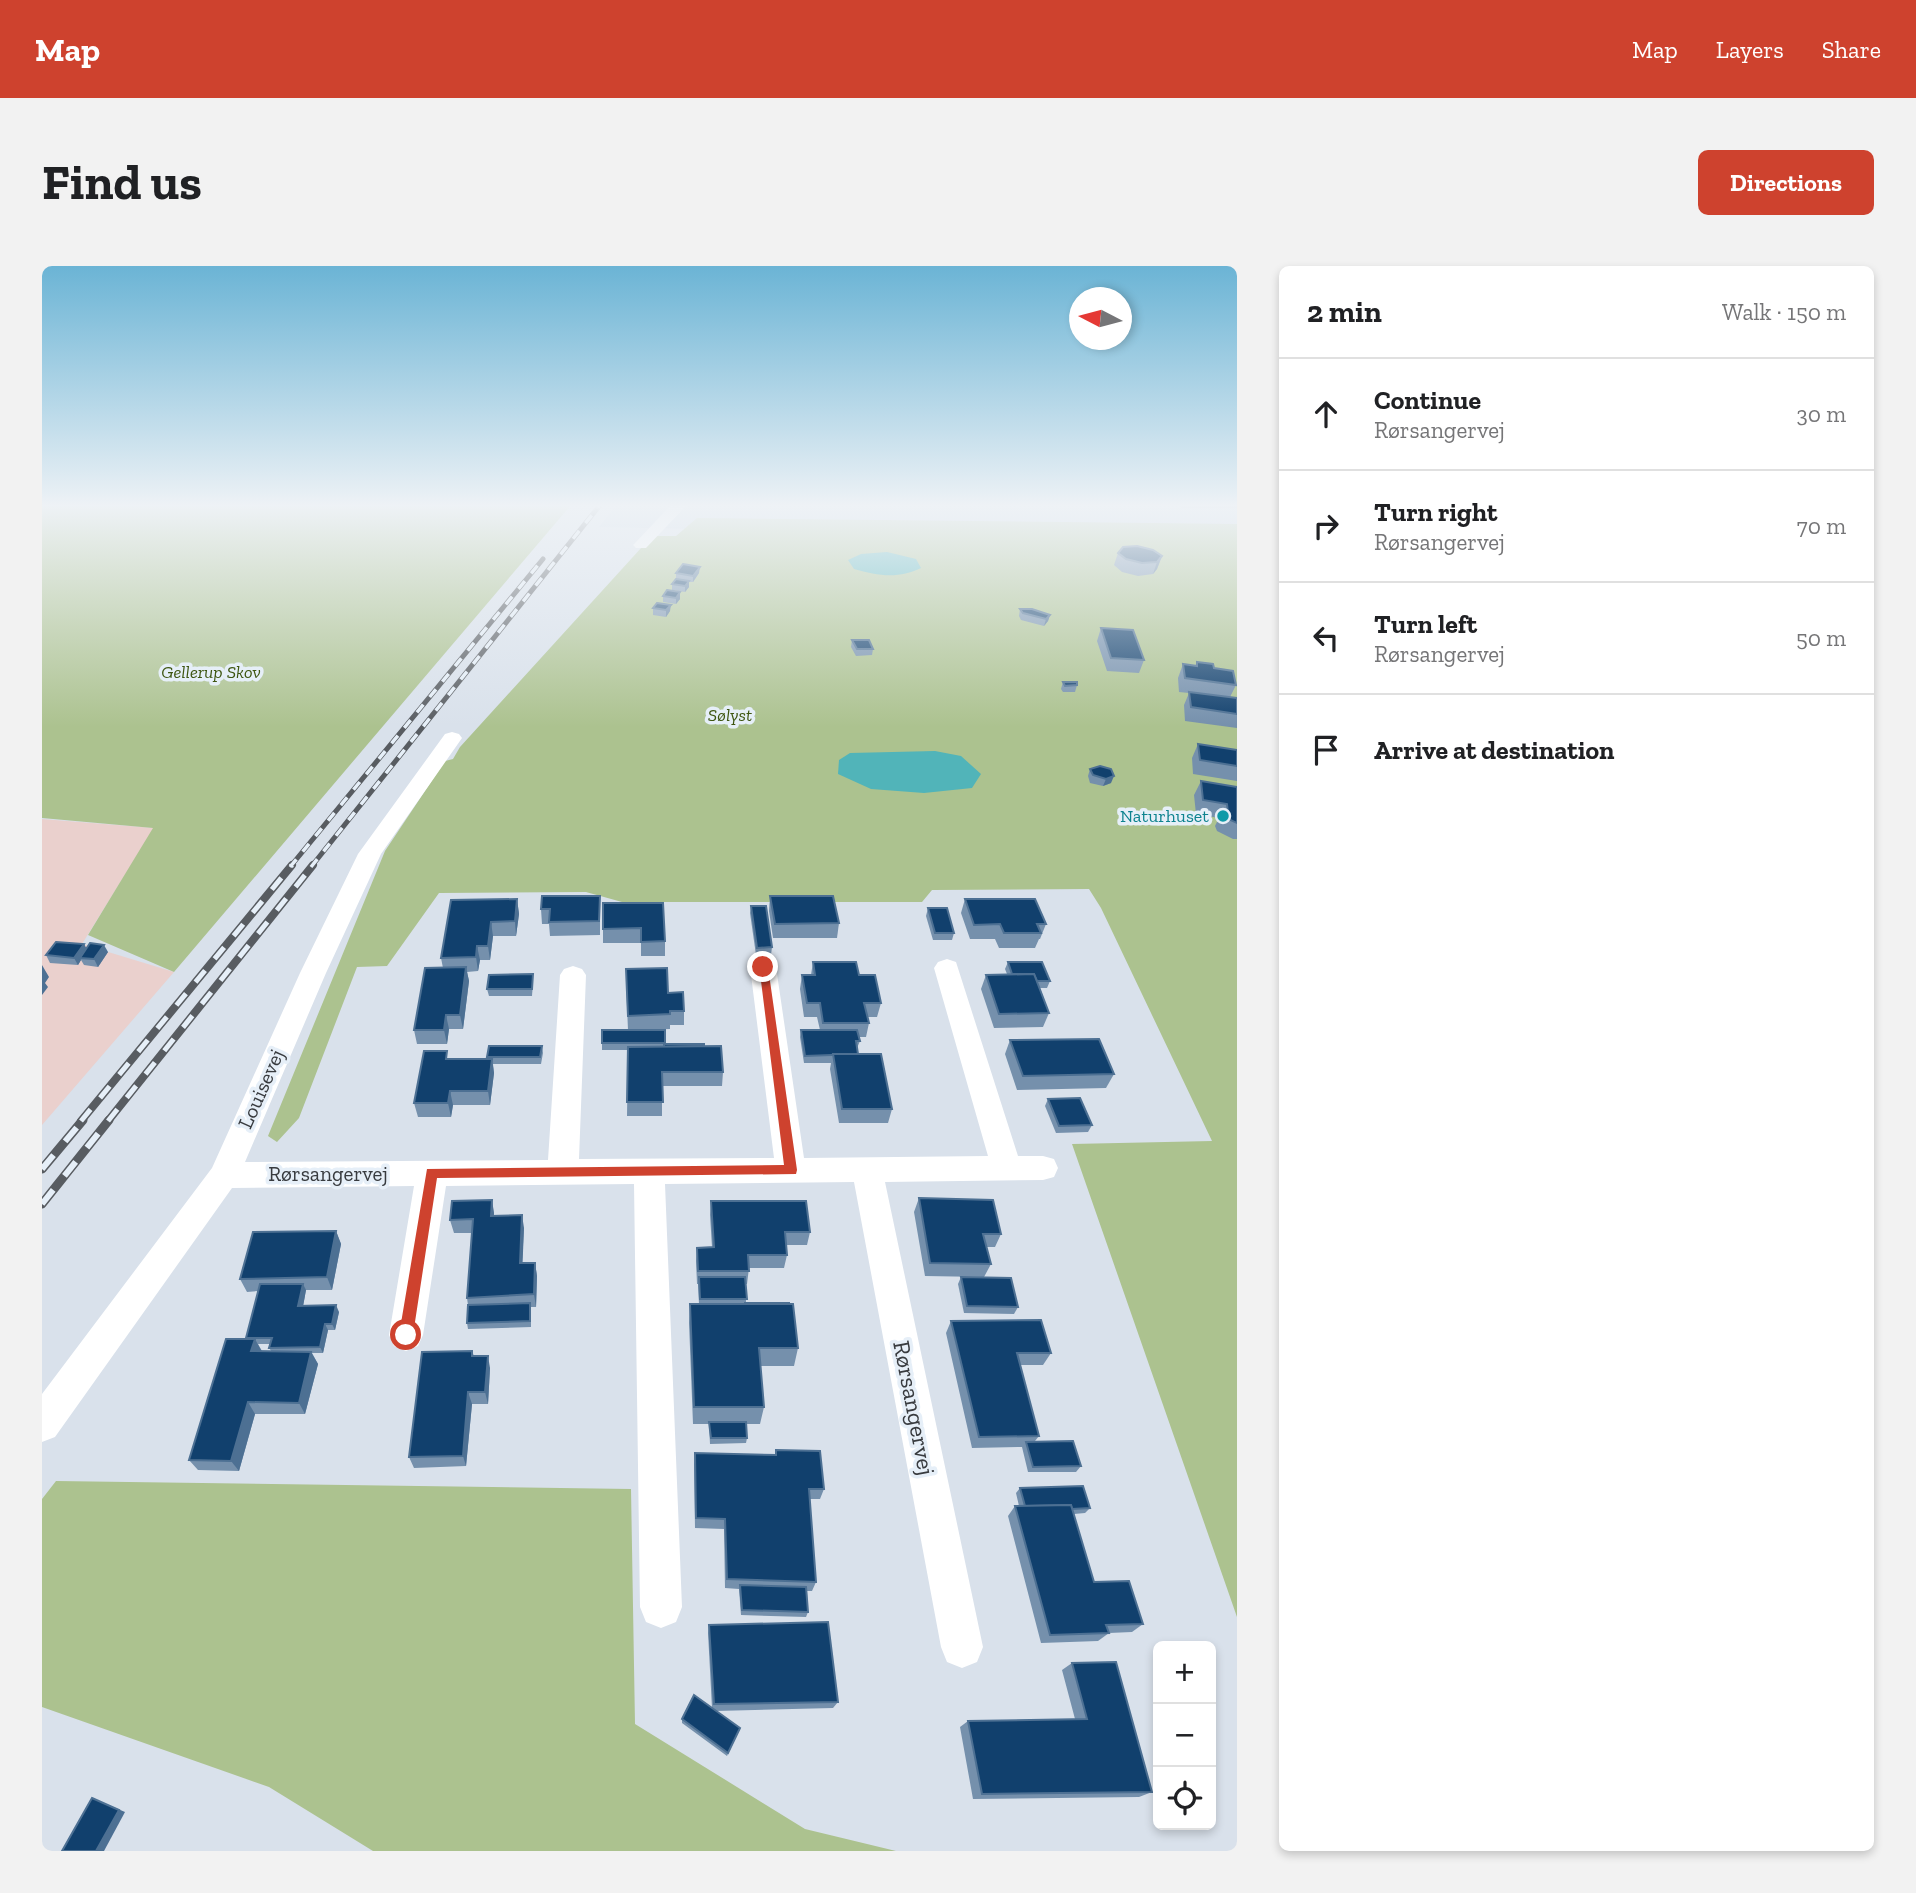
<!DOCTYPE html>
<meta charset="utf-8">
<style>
:root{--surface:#fff;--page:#f2f2f2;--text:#202124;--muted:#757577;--line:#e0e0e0;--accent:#ce422e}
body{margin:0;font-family:"Zilla Slab",serif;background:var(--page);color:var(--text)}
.controls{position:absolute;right:21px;bottom:21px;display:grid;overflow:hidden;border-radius:10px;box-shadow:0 4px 10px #0003}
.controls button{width:63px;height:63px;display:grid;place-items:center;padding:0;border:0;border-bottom:2px solid var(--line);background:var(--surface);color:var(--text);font:35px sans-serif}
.compass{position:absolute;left:1027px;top:21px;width:63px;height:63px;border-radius:50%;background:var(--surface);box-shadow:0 4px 10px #0003;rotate:276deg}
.stop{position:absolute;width:21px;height:21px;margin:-16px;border:5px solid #ce422e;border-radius:50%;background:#fff}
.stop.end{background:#ce422e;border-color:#fff;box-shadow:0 2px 7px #0008}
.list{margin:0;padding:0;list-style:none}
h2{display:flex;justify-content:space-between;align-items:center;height:91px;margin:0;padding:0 28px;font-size:30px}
h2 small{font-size:23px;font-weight:400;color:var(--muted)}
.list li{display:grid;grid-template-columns:46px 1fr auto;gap:21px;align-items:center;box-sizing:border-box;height:112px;padding:0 28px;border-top:2px solid var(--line)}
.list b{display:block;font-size:26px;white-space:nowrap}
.list p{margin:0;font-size:23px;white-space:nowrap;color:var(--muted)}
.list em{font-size:23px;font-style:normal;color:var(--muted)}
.icon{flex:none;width:38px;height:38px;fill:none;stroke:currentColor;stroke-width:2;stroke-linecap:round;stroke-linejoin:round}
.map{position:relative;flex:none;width:1195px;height:1585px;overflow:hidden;border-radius:10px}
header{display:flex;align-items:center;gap:42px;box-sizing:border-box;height:98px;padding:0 35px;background:var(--accent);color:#fff}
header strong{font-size:33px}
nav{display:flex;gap:38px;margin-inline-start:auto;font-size:24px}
.intro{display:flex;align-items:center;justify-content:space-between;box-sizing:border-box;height:168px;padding:0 42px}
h1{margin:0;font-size:49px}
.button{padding:18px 32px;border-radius:10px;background:var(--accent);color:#fff;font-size:24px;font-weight:700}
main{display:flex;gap:42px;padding:0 42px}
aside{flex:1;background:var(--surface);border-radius:10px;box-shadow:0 4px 10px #0003}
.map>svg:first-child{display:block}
.built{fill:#c9d6e5}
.education{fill:#ead0cd}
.green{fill:#acc28f}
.water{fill:#51b4b9}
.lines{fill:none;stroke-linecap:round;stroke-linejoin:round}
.street{fill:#fff;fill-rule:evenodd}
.rail-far2-casing{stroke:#585c61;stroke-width:5}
.rail-far1-casing{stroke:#585c61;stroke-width:8}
.rail-casing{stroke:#585c61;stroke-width:9}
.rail-far2{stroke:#e6eff8;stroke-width:3.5;stroke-dasharray:10;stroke-linecap:butt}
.rail-far1{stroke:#e6eff8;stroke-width:5;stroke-dasharray:15;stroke-linecap:butt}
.rail{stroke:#e6eff8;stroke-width:6;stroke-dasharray:18;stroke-linecap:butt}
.wall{fill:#7590ac;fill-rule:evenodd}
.shaded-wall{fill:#4d7093}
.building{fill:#11406d;stroke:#4d7093;stroke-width:2}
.route{fill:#ce422e}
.culture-dot{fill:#0f9aa8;stroke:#e6eff8;stroke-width:2.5}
.labels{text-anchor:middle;stroke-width:7;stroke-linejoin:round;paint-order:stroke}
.far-park-label{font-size:18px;font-style:italic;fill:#3d5510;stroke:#e6eff8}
.far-culture-label{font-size:18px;fill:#0d838f;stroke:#e6eff8;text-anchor:end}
.street-label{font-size:21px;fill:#383b3f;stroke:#e6eff8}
.near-street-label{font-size:24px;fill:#383b3f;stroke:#e6eff8}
</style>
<header>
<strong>Map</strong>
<nav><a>Map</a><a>Layers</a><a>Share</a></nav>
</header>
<div class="intro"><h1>Find us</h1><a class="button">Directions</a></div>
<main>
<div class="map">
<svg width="1195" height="1585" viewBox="0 0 1195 1585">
<rect width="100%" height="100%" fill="#d9e1eb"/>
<path class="built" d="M574,239H1195V274L557,261Z"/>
<path class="education" d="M0,553L112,562L40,678L132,706L0,859Z"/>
<g class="green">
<path d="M0,239H529L132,706L46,669L111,562L0,552Z"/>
<path d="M655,252L1195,258V1351L1030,878L1170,875L1059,642L1047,623L890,624L880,636H580L544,626L397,627L345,700L315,701L257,852L235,876L226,870L343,585L403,495L411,493L418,481L610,270H634Z"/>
<path d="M14,1215L589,1223L593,1458L763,1563L854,1585H331L227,1521L0,1441V1233Z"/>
</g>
<g class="water">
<path d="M845,286L874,293L879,302C857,313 836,310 812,303L806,294L819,288Z"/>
<path d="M893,485L919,490L939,508L930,522L882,527L829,523L796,508L797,494L808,487Z"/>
</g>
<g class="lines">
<g class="street">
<path d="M629,239H645L604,282H594L591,279L594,276Z"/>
<path d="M410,466L417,468L420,472L339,588L284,707L203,896L506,894L518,709L522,703L531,700L540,703L544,709L537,893L732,892L708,701L712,695L721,692L730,695L734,701L762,892L946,890L892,702L896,696L905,693L914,696L976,890H1001L1012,893L1016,902L1012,911L1001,914L843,916L941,1381L935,1396L920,1402L905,1396L899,1381L812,916L623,918L640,1341L634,1356L619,1362L604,1356L598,1341L592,918L404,920L381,1069L376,1080L364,1085L352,1080L347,1069L372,920L190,922L13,1171L0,1176V1128L170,902L258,707L316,588L403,468Z"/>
</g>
<defs>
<g id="rail-far2">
<path d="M248,601L501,293"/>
<path d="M269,601L558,239"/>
</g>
<g id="rail-far1">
<path d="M39,855L250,599"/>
<path d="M66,855L271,599"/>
</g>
<g id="rail">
<path d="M0,903L41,854"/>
<path d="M0,938L67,854"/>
</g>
</defs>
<use href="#rail-far2" class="rail-far2-casing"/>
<use href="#rail-far1" class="rail-far1-casing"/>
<use href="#rail" class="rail-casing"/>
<use href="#rail-far2" class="rail-far2"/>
<use href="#rail-far1" class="rail-far1"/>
<use href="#rail" class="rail"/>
</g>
<g class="wall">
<path d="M1138,239H1195V242H1140Z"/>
<path d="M1076,287L1120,290L1115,303L1111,308L1096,310L1080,306L1072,299Z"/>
<path d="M634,307H657L651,316H647V321L643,326L630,324V318L634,313Z"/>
<path d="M638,326V333L634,338L621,336V330Z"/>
<path d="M611,342L628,345L624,351L611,349Z"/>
<path d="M978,343L1008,349L1006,355L1002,360L979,354L977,350Z"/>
<path d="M1059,362L1102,394L1097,407L1065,405L1055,375Z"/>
<path d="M810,374L831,383L830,389L814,390L809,381Z"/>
<path d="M1155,396L1172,402L1194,419L1188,431L1195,432V462L1143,455L1142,439L1147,427L1137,426L1136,412L1141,398L1153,400Z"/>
<path d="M1021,416L1035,419L1033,426H1021L1019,423Z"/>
<path d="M1156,478L1195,484V515L1151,508L1150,492Z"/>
<path d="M1048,503L1069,517L1061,520L1048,517L1046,510Z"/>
<path d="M1159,515L1195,521V573H1191L1175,565L1173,560L1177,552L1154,548L1152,529Z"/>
<path d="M728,630L797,657L795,672H731L727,645Z"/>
<path d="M475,633L477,648L474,670H451L448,694H438L436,705L425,706L427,715L421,763H407L405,778H375L372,764L401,702L399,692Z"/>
<path d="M923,633L1004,658L998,673H997L993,682H957L953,673H928L919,647Z"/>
<path d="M561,637L623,675V690H599V677H561Z"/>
<path d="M709,640L730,681L729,689H714L708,647Z"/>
<path d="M886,642L912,667L910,674H891L884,650Z"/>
<path d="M499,643L558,644V669L508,670L507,658H500Z"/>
<path d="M42,678L44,683L66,686L56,701L42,699L39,694L36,699L8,697L4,689Z"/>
<path d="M771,696L817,709L839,737L835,751H826L827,757L824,771H817L818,775L815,782L816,788L850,843L846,857H797L788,803L789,797H762L758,771L759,764H778L775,751H762L758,723L760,709H769Z"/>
<path d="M966,696L1008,715L1005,722H998L1007,747L1001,761L952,762L939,723L944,709L965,708L963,703Z"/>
<path d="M491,716L490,730H447L445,723Z"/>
<path d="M584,717L626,727L642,745V759H628V763L586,764Z"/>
<path d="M623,764V778L662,780L681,806L680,820H620V850H585L586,784H560V777Z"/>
<path d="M968,774L1072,808L1064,822L975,824L963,788Z"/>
<path d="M500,780L501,787L499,798H451L452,807L448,839H411L409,851H376L372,837L407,793H445V791Z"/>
<path d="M1006,833L1050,859L1046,866L1014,867L1003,840Z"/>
<path d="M877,932L959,968L953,981H944L949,998L942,1011L883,1010L872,946Z"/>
<path d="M450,934L452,950L482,962L480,997H493L495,1010L494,1041H489V1061L426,1063L425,1057L426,1039L425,1032L430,967H412L408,954Z"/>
<path d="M669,935L768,966L765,979H744L745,989L742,1002H707L705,1018H704V1037L756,1082L752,1100H718L722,1141L718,1158H704L705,1172L704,1177L668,1178L667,1158H651L647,1057L648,1038H657L656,1018H655L654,995L655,982L670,981L668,949Z"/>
<path d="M294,965L299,978L290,1024H264L261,1040L297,1046L293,1064H286L281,1087H270L276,1098L263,1148H213L197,1205L156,1204L147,1194L205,1073L216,1025L205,1026L198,1013ZM216,1078H228L227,1082L230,1086L220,1085Z"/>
<path d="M919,1011L976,1041L972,1048L922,1047L916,1018Z"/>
<path d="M909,1055L1009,1087L1001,1099H978L997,1170L993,1175L1039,1200L1034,1206H986L980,1181L930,1182L904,1067Z"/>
<path d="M430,1085L432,1090L448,1102L446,1138H430L424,1200L372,1202L367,1191Z"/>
<path d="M734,1184L782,1223L778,1233H767L774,1316L770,1325H765L766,1346L764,1351L699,1349L697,1323L683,1322L682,1263L653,1262L652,1198L653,1187L733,1189Z"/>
<path d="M978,1222L1048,1242L1043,1247L1032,1248L1052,1316L1101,1358L1090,1366L1067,1367L1056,1375L999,1377L966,1250L973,1240H977L974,1227Z"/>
<path d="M667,1359L796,1436L791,1442L674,1445L698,1462L685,1490L640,1457V1453L670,1442L666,1367Z"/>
<path d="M1030,1397L1110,1526L1097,1531L931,1533L918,1461L926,1455L1033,1453L1020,1404Z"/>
</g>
<g class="shaded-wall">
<path d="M1120,290L1115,303L1111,308L1115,296Z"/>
<path d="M658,301L657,307L651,316V310Z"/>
<path d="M647,315V321L643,326V320Z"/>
<path d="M638,326V333L634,338V332Z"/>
<path d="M629,339L628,345L624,351V344Z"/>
<path d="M1008,349L1006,355L1002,360L1004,353Z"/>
<path d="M1072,510L1069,517L1061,520L1064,513Z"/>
<path d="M475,633L477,648L474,670L473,655Z"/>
<path d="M449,656L451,670L448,694L446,680Z"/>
<path d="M42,678L46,685L38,692L39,694L36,699L32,692Z"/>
<path d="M62,679L66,686L56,701L52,693Z"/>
<path d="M435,680L438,694L436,705L434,691Z"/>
<path d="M0,699L7,711L3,717L6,721L0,729Z"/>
<path d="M424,701L427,715L421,763L418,749Z"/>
<path d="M404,749L407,763L405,778L402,764Z"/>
<path d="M450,793L452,807L448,839L446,825Z"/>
<path d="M408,825L411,839L409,851L406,837Z"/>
<path d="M450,934L452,947L451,963L449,950Z"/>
<path d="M480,949L482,962L480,1010L478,997Z"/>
<path d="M294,965L299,978L290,1024L285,1011Z"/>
<path d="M493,997L495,1010L494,1041L492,1028Z"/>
<path d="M261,1018L264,1024L260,1046L256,1040Z"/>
<path d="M294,1039L297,1046L293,1064L290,1058Z"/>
<path d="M283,1058L286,1064L281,1087L278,1081Z"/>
<path d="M213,1073L220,1086L209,1085Z"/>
<path d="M269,1086L276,1098L263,1148L257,1137Z"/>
<path d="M446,1090L448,1102L446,1138L443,1126Z"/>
<path d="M426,1126L430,1138L424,1200L421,1190Z"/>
<path d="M206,1136L213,1148L197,1205L189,1195Z"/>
<path d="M50,1532L83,1546L62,1585H54Z"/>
</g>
<g class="building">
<path d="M1095,280L1111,284L1120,290L1115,296L1100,297L1084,293L1076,287L1081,281Z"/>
<path d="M641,298L658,301L651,310L634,307Z"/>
<path d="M634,313L647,315L643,320L630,318Z"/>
<path d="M625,324L638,326L634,332L621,330Z"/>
<path d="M615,337L629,339L624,344L611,342Z"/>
<path d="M978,343H990L1008,349L1004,353L981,347Z"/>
<path d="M1059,362L1091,364L1102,394L1069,392Z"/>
<path d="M810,374H827L831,383H815Z"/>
<path d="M1155,396L1171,398L1172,402L1191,405L1194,419L1143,412L1141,398L1155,400Z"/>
<path d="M1021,416H1035V419L1023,420Z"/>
<path d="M1147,426L1195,432V448L1149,441Z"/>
<path d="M1156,478L1195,484V500L1158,494Z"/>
<path d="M1058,500L1069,503L1072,510L1064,513L1051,509L1048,503Z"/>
<path d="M1159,515L1195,521V557L1182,551L1180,546L1186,547L1185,538L1161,534Z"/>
<path d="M500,630H558L557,655L507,656L508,643H499Z"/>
<path d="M728,630H791L797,657L733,658Z"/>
<path d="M475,633L473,655L449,656L446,680H435L434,691L399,692L409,634Z"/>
<path d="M923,633H993L1004,658H995L999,667H962L958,658L932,659Z"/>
<path d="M561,637H621L623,675L599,676V662L561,663Z"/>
<path d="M709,640H724L730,681L715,682Z"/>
<path d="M886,642H905L912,667H893Z"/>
<path d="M14,676L42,678L32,692L4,689Z"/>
<path d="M48,677L62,679L52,693L38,692Z"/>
<path d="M771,696H814L817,709H833L839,737H822L827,757H781L778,737H765L760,709H773Z"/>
<path d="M966,696H1000L1008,715H995L992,708H970Z"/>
<path d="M424,701L418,749H404L402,764H372L383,702Z"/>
<path d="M625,702L626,727L641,726L642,745H628V748L586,750L584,703Z"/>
<path d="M491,708L490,723H445L447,709Z"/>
<path d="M992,708L1007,747L957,748L944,709Z"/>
<rect x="560" y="764" width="63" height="13"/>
<path d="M759,764H815L818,775H814L816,788L763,790Z"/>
<path d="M1057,773L1072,808L981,810L968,774Z"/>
<path d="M622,778H662V780L622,781Z"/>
<path d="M447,780H500L498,791H445Z"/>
<path d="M679,780L681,806H620L621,836H585L586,781Z"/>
<path d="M382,785H405L404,793H450L446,825H408L406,837H372Z"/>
<path d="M791,788H839L850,843H800Z"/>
<path d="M1038,832L1050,859L1017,860L1006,833Z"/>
<path d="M877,932L951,934L959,968H941L949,998L888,997Z"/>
<path d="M450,934L449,950L480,949L478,997H493L492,1028L425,1032L431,953L408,954L410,935Z"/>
<path d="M669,935H764L768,966H743L745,989H706L707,1005H656L655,982L672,981Z"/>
<path d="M294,965L285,1011L198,1013L211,966Z"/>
<path d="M657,1011H703L705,1033H658Z"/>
<path d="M919,1011L969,1012L976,1041L925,1040Z"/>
<path d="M218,1018H261L256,1040L294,1039L290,1058H283L278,1081L227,1082L230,1072H204Z"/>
<path d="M488,1037V1055L425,1057L426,1039Z"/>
<rect x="703" y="1037" width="44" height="1"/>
<path d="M648,1038H751L756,1082H717L722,1141H652Z"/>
<path d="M999,1054L1009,1087H975L997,1170L937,1171L909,1055Z"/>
<path d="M184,1073H213L209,1085L269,1086L257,1137L206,1136L189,1195L147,1194Z"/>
<path d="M430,1085V1090H446L443,1126H426L421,1190L367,1191L380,1086Z"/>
<path d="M667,1156H704L705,1172H669Z"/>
<path d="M1031,1175L1039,1200L991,1201L984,1176Z"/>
<path d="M734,1184L778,1185L782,1223H767L774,1316L685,1313L683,1253L654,1252L653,1187L734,1189Z"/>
<path d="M1041,1220L1048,1242L1030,1243L1029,1239L983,1240L978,1222Z"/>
<path d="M1029,1239L1052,1316L1087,1315L1101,1358L1064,1359L1067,1367L1008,1369L973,1240Z"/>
<path d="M698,1319L764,1321L766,1346L700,1344Z"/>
<path d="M786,1356L796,1436L672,1438L667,1359Z"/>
<path d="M1074,1396L1110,1526L940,1528L926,1455L1045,1453L1030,1397Z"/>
<path d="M652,1429L698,1462L686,1487L640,1453Z"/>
<path d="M50,1532L77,1544L54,1585H20Z"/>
</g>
<linearGradient id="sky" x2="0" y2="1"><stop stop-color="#6bb4d5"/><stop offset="0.52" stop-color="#eef2f6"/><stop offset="1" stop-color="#eef2f6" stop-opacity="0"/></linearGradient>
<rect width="1195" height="461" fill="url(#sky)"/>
<path class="route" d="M717,699L726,701L755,904L754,908L395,912L371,1069L364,1076L359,1074L357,1069L385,903L742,899Z"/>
<circle class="culture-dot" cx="1181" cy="550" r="7"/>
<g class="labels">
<g class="far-park-label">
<text x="169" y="412">Gellerup Skov</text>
<text x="688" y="455">Sølyst</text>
</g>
<g class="far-culture-label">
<text x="1167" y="556">Naturhuset</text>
</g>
<g class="street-label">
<text transform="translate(219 823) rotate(-66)" y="7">Louisevej</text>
<text x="286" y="915">Rørsangervej</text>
</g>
<g class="near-street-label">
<text transform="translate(872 1142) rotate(79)" y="8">Rørsangervej</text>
</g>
</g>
</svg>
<div class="controls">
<button>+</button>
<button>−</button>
<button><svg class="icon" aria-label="locate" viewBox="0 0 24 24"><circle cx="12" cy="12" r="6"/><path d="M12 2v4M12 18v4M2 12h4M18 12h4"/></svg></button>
</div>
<svg class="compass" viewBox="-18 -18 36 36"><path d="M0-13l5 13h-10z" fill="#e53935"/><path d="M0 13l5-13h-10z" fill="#757577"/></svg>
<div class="stop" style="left:364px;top:1069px"></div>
<div class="stop end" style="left:721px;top:701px"></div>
</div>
<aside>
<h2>2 min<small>Walk · 150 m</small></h2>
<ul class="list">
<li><svg class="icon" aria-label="ahead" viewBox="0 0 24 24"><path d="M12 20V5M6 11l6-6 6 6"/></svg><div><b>Continue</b><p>Rørsangervej</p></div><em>30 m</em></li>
<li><svg class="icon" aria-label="right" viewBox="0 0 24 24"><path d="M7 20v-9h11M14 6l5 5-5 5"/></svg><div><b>Turn right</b><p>Rørsangervej</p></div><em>70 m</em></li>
<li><svg class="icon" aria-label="left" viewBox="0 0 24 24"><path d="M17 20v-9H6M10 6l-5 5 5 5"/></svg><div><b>Turn left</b><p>Rørsangervej</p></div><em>50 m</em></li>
<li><svg class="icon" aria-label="arrive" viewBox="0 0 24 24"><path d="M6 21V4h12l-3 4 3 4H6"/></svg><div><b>Arrive at destination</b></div></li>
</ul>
</aside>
</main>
